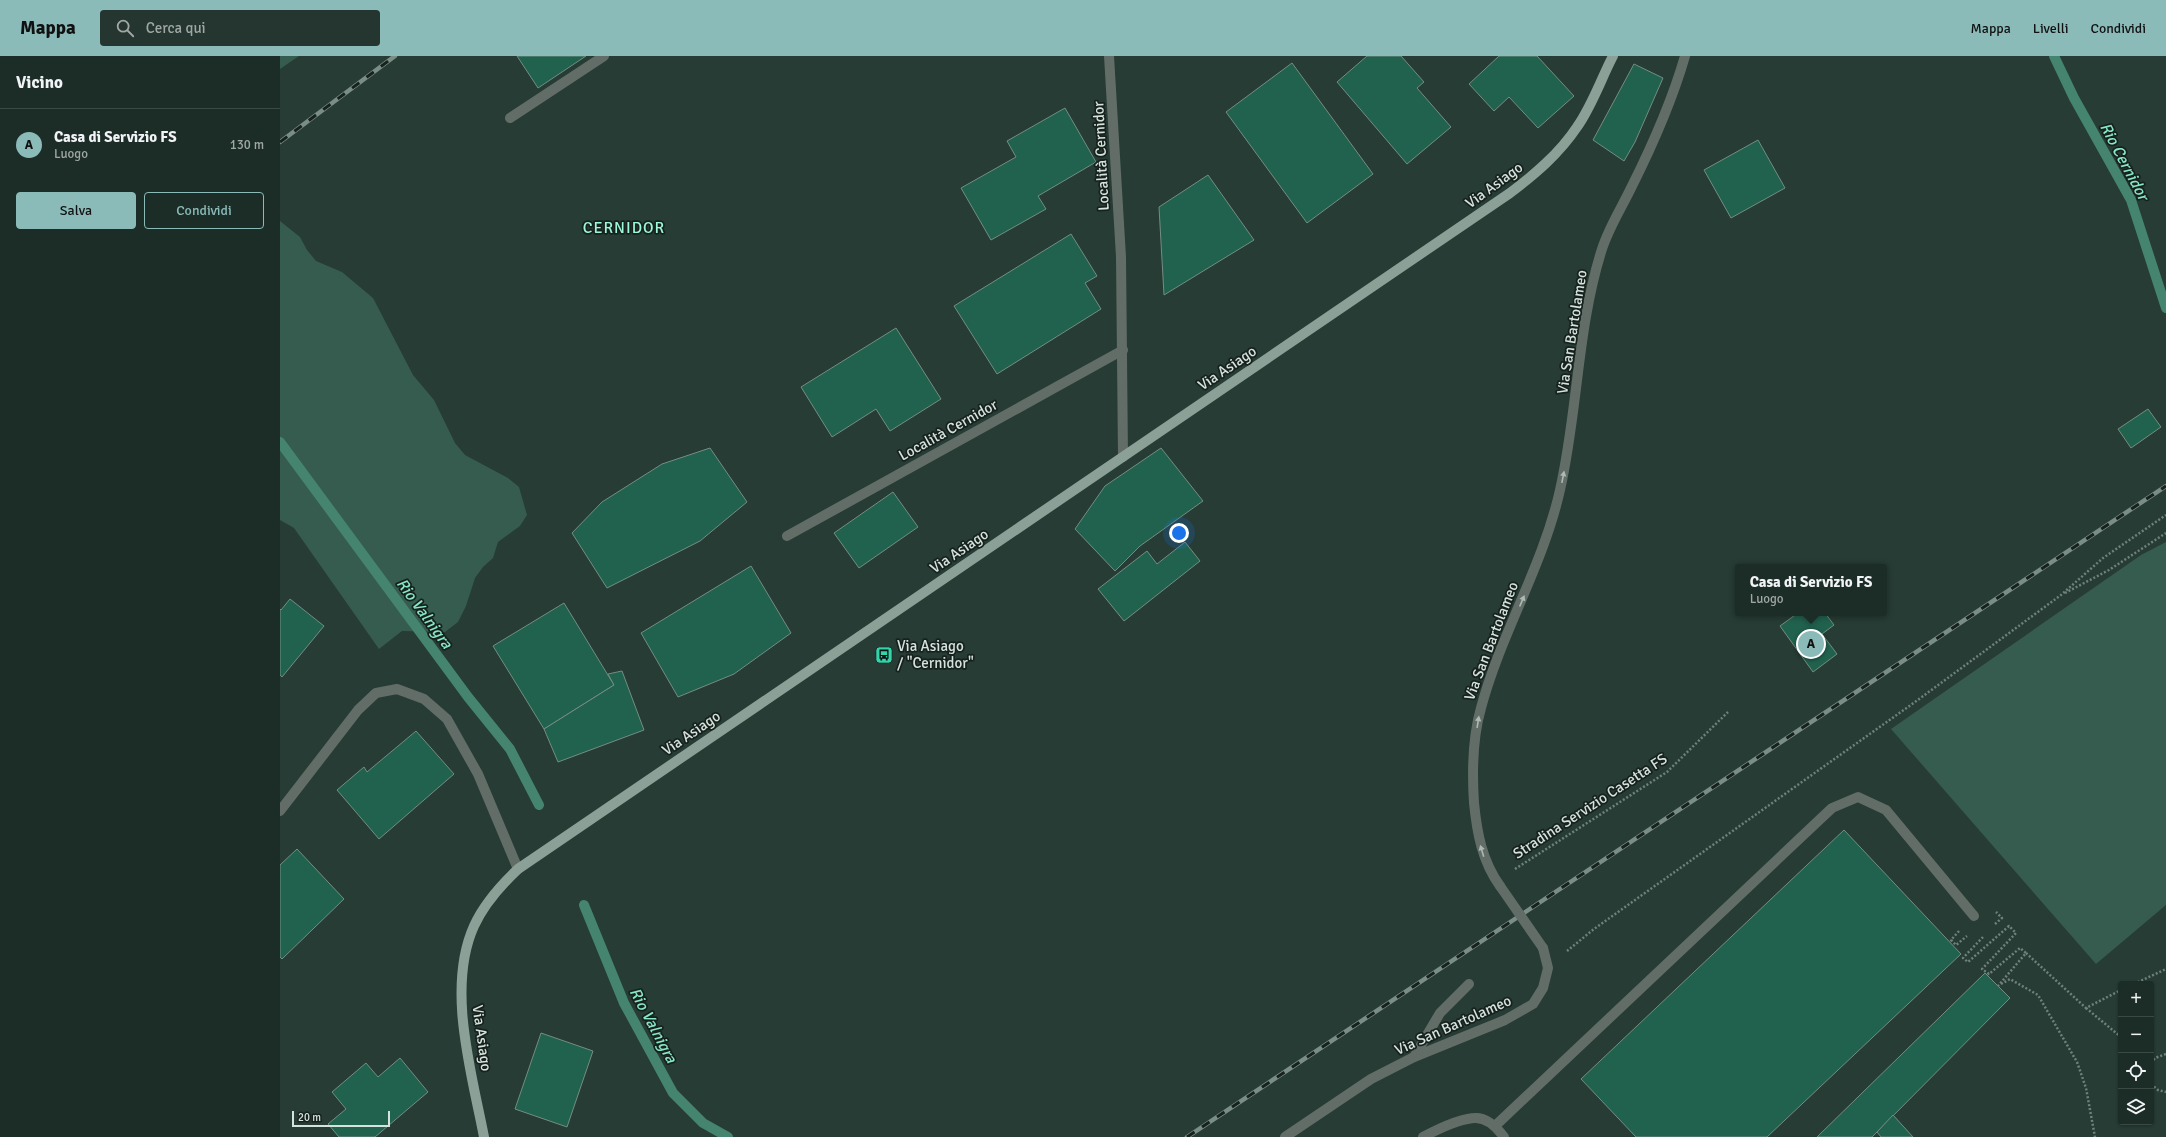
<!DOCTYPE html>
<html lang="it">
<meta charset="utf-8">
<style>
:root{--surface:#1c2d27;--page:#25352f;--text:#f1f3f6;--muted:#a0a8a7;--line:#3a4944;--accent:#8bbbb9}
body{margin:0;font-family:Signika,sans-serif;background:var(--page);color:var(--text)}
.controls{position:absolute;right:12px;bottom:12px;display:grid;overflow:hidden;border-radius:4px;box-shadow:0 1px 3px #0004}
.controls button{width:36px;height:36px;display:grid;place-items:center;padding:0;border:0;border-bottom:1px solid var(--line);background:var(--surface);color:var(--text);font:20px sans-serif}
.scale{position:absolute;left:12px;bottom:10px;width:98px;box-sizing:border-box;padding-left:4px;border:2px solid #d5e3dd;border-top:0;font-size:11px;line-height:14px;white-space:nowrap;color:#d5e3dd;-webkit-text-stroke:3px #17211d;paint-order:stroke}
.you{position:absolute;left:899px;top:477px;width:14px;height:14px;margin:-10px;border:3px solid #fff;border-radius:50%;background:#1a73e8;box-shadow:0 0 0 6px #1a73e833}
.badge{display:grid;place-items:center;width:26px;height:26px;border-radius:50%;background:var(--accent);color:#111;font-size:13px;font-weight:700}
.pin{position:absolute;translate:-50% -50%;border:2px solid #fff;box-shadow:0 1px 4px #0006}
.popup{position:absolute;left:1455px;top:508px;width:152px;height:52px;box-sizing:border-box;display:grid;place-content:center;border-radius:4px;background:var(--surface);filter:drop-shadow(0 1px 3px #0005);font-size:13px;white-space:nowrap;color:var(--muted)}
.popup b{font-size:15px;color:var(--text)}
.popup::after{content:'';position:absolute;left:50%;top:100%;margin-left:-8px;border:8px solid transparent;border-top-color:var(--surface)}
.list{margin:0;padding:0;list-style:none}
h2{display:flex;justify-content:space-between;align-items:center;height:52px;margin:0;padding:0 16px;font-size:17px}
h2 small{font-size:13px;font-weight:400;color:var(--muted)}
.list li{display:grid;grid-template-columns:26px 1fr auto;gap:12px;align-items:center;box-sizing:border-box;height:72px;padding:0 16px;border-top:1px solid var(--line)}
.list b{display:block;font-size:15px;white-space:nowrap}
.list p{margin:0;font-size:13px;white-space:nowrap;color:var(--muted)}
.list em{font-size:13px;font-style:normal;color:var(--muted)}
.actions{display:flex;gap:8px;padding:12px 16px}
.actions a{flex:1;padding:9px 0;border:1px solid var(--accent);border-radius:4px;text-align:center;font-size:14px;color:var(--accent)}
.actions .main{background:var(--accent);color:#111}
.icon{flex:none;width:22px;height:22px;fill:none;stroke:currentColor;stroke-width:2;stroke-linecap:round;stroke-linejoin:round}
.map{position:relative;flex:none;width:1886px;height:1081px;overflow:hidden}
header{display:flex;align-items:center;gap:24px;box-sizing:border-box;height:56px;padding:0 20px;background:var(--accent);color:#111}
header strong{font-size:19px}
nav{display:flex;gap:22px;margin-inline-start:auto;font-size:14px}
.search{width:280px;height:36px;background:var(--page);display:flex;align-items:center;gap:10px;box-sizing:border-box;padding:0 14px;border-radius:4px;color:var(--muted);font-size:15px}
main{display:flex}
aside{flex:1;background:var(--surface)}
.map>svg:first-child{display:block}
.green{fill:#365c4f}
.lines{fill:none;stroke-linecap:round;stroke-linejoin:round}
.stream{stroke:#45846f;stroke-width:10}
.building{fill:#21624e;stroke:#748d83}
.path{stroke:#6f827a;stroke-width:2.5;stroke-dasharray:2 2;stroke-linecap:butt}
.minor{stroke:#626d68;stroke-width:10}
.major{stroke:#8ba198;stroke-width:10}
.rail-casing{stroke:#7a8d86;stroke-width:4.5}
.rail{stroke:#17211d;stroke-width:3;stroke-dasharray:9;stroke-linecap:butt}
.minor-bridge{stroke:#626d68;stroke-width:10}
.oneway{fill:#adbab4}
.labels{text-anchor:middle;stroke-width:3.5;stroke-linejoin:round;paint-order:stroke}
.street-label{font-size:15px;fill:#d5e3dd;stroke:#17211d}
.poi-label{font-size:15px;fill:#d5e3dd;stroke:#17211d;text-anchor:start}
.water-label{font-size:16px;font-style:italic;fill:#87e8c6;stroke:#17211d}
.neighbourhood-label{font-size:16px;letter-spacing:1px;fill:#9cf8d8;stroke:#17211d}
</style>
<header>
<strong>Mappa</strong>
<div class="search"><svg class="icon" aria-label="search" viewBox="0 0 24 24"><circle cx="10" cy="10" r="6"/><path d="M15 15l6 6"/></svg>Cerca qui</div>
<nav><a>Mappa</a><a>Livelli</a><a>Condividi</a></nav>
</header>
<main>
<aside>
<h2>Vicino<small></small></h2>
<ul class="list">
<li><span class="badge">A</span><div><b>Casa di Servizio FS</b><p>Luogo</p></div><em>130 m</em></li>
</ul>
<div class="actions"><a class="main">Salva</a><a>Condividi</a></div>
</aside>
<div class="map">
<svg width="1886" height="1081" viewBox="0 0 1886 1081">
<rect width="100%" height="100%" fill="#263c34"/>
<g class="green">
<path d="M0,0H19L0,13Z"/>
<path d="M0,165L20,181L27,194L36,205L62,216L93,242L133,319L154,344L175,387L185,399L228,422L239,431L247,459L240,470L218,486L213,502L203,511L195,522L186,550L178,566L165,576L122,575L99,593L14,472L0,464Z"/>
<path d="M1886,486V849L1816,908L1611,673L1861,499Z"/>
</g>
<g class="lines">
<g class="stream">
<path d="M1774,0L1794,42L1851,144L1886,252"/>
<path d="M0,386L188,641L230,693L259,749"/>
<path d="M304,849L344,947L393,1037L423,1067L448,1081"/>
</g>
</g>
<g class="building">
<path d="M237,0H306L258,32Z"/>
<path d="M1087,0H1121L1144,26L1137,32L1171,71L1127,108L1057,26Z"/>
<path d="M1219,0H1257L1294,40L1258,72L1229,41L1214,55L1189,28Z"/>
<path d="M1012,7L1093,118L1027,167L946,56Z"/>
<path d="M1354,8L1383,22L1355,86L1344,105L1313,84Z"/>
<path d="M785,52L816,106L758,140L766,153L711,184L681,132L736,101L727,85Z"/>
<path d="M1478,84L1505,132L1451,162L1424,114Z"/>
<path d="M928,119L974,184L884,239L879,151Z"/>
<path d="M791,178L817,220L805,227L821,253L717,318L674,250Z"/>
<path d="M616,272L661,343L610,375L596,353L552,381L521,331Z"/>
<path d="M1868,353L1881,371L1851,392L1838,373Z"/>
<path d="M430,392L467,446L420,485L327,532L292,477L322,446L382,408Z"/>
<path d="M881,392L923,445L860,490L835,515L795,473L825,430Z"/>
<path d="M613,436L638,471L579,512L554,477Z"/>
<path d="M905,486L920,505L844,565L818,533L867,495L877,508Z"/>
<path d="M471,510L511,577L454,618L398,641L361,577Z"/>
<path d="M10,543L44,570L2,621L0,619V553L1,554Z"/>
<path d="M284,547L334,629L264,673L213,590Z"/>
<path d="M1518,557H1545L1554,569L1542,578L1557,598L1533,616L1500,570Z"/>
<path d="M342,615L364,674L278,706L264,673L334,629L328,618Z"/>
<path d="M136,675L174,718L99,783L57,734L84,711L87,716Z"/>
<path d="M1564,774L1681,898L1487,1081H1356L1301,1023Z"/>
<path d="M17,793L64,843L2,903L0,901V809Z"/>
<path d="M1705,917L1730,942L1597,1076L1592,1081H1537Z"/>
<path d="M261,977L313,995L287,1071L235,1053Z"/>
<path d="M120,1002L148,1036L95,1081H59L48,1068L66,1053L52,1036L86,1007L98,1021Z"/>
<path d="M1613,1059L1633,1081H1601L1597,1076Z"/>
</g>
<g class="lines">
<g class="path">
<path d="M1785,537L1829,514L1886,477"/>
<path d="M1235,813L1387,716L1448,656"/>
<path d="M1715,868L1722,862L1716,856"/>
<path d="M1679,875L1671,884L1676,889L1687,880"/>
<path d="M1703,881L1683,902L1688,906L1729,870L1736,877L1702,913L1709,918L1740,892L1746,897L1718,930"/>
<path d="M1287,895L1314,873L1635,646L1781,539L1823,502L1886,459"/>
<path d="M1746,897L1806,952L1841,934"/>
<path d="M1721,928L1730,923L1758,939L1797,1006L1806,1032L1815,1081"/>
<path d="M1854,928L1886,913"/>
<path d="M1806,952L1841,981"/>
<path d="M1871,1007L1875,1002L1886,998"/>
<path d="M1871,1028L1878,1034L1886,1036"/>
</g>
<g class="minor">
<path d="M829,0L841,201L843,401"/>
<path d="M230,62L324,0"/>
<path d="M507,480L843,294"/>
<path d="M0,755L78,654L96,637L117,633L144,643L167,663L198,718L238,813"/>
<path d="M1220,830C1202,805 1197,777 1194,747C1192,716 1192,683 1201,652C1221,577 1263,510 1280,434C1298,355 1297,271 1322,193C1329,171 1342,151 1352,130C1373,88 1392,45 1405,0"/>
<path d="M1134,1001L1160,957L1189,928"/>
<path d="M1215,1070L1552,752L1578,741L1606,754L1694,860"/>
<path d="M1005,1081L1091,1023L1134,1001L1225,964L1253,948L1263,932L1268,912L1263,892"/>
<path d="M1143,1081C1158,1073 1180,1062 1196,1062C1208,1062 1218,1073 1224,1081"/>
</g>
<path class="major" d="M204,1081C192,1018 166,932 194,870C204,848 220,830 238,813L1230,137C1255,118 1279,98 1297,71C1312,50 1321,23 1333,0"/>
<defs>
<g id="rail">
<path d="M0,86L115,0"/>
<path d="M907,1081L1886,430"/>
</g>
</defs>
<use href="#rail" class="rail-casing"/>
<use href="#rail" class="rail"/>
<path class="minor-bridge" d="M1220,830L1263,892"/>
</g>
<defs><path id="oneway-solid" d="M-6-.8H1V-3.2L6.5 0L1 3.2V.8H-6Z"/></defs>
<g class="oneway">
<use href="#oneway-solid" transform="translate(1283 421) rotate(-79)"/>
<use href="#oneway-solid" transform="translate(1242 545) rotate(-67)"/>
<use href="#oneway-solid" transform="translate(1198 666) rotate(-81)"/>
<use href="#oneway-solid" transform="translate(1202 795) rotate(-107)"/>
</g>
<defs>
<symbol id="bus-square" viewBox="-11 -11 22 22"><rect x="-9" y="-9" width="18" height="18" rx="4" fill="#32d4a9" stroke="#17211d"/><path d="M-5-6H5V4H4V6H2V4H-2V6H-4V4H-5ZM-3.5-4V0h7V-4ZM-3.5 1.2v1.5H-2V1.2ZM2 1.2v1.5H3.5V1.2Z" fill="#111"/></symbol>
</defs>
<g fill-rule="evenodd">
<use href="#bus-square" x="594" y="589" width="20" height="20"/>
</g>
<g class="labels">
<g class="street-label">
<text transform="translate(821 100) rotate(-93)" y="5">Località Cernidor</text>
<text transform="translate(1214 129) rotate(-36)" y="5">Via Asiago</text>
<text transform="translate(1292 276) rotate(-81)" y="5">Via San Bartolameo</text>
<text transform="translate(947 312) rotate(-34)" y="5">Via Asiago</text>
<text transform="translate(668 374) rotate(-29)" y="5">Località Cernidor</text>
<text transform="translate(679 495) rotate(-34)" y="5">Via Asiago</text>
<text transform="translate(1211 585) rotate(-69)" y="5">Via San Bartolameo</text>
<text transform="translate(411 677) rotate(-34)" y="5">Via Asiago</text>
<text transform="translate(1310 750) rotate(-33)" y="5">Stradina Servizio Casetta FS</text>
<text transform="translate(1173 969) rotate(-24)" y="5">Via San Bartolameo</text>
<text transform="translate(202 982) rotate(82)" y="5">Via Asiago</text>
</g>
<g class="poi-label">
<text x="617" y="595">Via Asiago<tspan x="617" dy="17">/ "Cernidor"</tspan></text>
</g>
<g class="water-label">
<text transform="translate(1845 105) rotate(62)" y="6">Rio Cernidor</text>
<text transform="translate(145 557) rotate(54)" y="6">Rio Valnigra</text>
<text transform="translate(374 969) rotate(62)" y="6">Rio Valnigra</text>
</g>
<g class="neighbourhood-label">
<text x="344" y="177">CERNIDOR</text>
</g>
</g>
</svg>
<div class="controls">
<button>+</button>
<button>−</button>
<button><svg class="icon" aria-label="locate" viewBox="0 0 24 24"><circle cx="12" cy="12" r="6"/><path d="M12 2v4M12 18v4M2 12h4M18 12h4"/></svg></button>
<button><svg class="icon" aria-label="layers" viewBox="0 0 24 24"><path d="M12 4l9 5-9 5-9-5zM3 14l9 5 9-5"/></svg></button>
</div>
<div class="scale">20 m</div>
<div class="you"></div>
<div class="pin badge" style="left:1531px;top:588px">A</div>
<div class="popup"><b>Casa di Servizio FS</b>Luogo</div>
</div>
</main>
